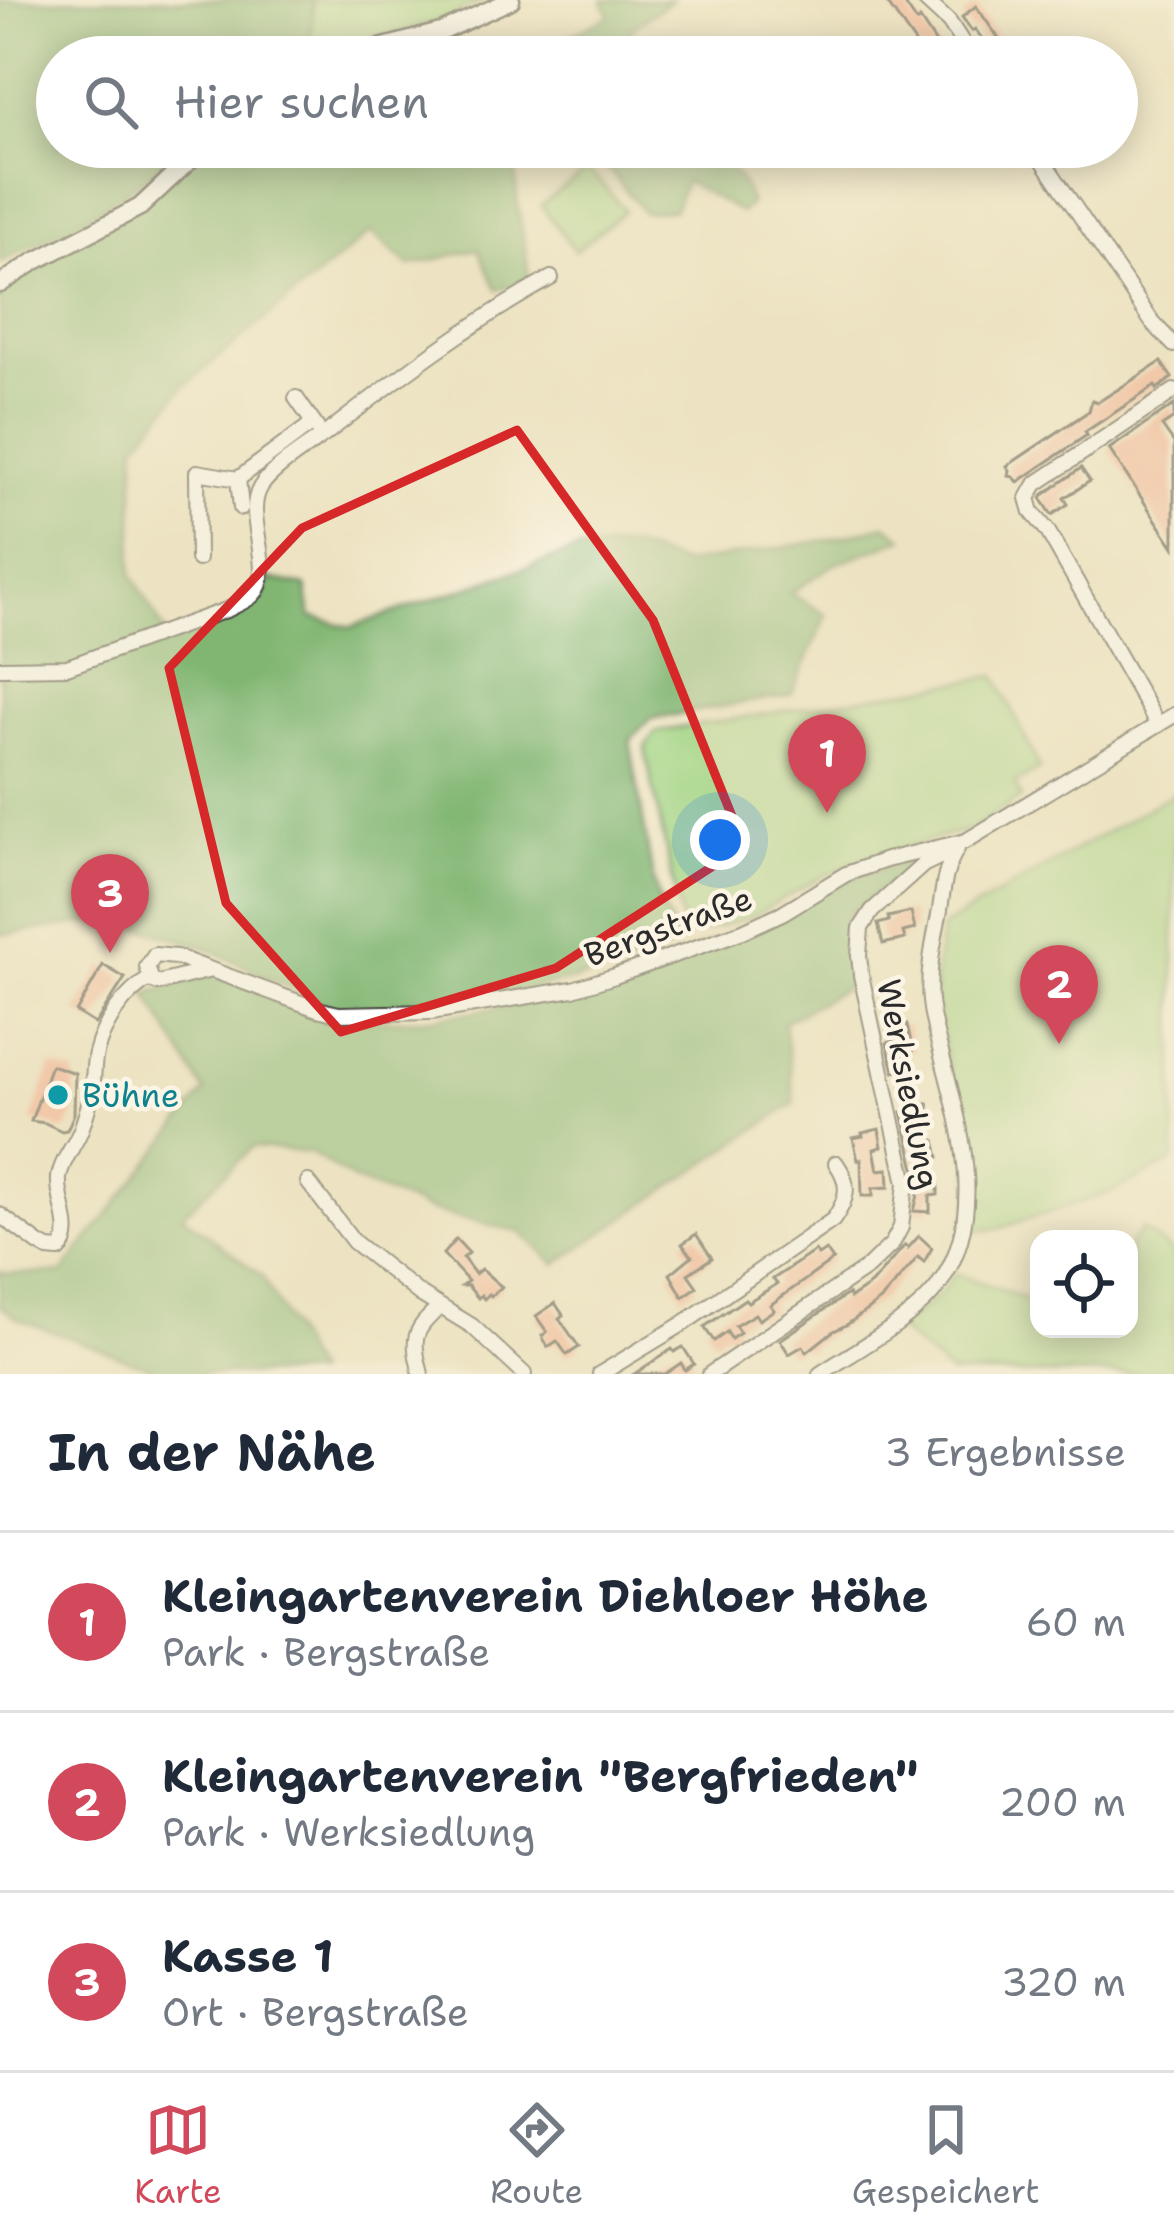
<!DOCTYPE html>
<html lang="de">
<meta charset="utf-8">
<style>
:root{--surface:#fff;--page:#f2f2f3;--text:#1f2937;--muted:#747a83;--line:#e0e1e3;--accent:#d1495b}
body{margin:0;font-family:"Shantell Sans",sans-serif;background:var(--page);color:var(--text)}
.controls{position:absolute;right:36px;bottom:36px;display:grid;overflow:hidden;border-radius:24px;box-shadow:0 6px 30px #0003}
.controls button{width:108px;height:108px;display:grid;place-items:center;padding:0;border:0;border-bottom:3px solid var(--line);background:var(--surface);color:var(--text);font:60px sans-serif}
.you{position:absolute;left:720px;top:840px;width:42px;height:42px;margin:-30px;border:9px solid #fff;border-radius:50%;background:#1a73e8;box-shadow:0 0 0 18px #1a73e833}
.badge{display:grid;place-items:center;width:78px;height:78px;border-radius:50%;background:var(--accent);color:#fff;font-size:39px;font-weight:700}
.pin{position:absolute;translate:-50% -99px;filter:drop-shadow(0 3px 6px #0008)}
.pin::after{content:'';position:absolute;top:63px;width:42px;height:36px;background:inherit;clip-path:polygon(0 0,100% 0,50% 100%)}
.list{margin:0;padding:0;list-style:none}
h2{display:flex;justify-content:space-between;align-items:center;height:156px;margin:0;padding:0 48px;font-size:51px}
h2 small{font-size:39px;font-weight:400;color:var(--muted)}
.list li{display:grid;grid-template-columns:78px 1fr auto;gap:36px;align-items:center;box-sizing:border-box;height:180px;padding:0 48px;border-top:3px solid var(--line)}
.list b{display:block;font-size:45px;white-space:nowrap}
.list p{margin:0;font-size:39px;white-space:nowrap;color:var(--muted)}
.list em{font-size:39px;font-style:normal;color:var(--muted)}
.icon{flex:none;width:66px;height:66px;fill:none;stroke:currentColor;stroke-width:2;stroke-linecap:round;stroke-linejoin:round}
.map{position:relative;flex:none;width:1174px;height:1374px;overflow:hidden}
.search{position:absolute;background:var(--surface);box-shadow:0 6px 30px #0003;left:36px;right:36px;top:36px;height:132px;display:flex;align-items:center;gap:30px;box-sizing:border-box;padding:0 42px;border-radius:66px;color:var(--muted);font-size:45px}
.sheet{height:696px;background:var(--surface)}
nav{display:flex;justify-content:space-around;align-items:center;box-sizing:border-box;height:168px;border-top:3px solid var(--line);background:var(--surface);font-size:33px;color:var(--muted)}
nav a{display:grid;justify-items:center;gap:6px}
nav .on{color:var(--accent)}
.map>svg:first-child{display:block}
.green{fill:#a1d484;stroke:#668058;stroke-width:3}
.forest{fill:#80b672;stroke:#56704e;stroke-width:3}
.building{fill:#f7a688}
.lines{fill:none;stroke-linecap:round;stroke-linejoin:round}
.minor-casing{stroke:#484742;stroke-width:18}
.major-casing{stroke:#484742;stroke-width:21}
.minor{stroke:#fff;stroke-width:14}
.major{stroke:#fff;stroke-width:16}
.marked{fill:none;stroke:#d62828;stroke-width:9;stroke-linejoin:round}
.culture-dot{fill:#0f9aa8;stroke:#fcf5e5;stroke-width:4.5}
.labels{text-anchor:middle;stroke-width:9;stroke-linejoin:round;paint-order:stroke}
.street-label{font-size:33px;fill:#2b2b2b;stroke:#fcf5e5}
.culture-label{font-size:33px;fill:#0d838f;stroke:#fcf5e5;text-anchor:start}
</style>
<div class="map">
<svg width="1174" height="1374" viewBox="0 0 1174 1374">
<rect width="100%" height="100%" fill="#fcf5e5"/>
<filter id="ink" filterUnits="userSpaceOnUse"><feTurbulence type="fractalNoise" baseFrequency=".00833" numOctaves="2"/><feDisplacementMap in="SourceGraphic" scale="24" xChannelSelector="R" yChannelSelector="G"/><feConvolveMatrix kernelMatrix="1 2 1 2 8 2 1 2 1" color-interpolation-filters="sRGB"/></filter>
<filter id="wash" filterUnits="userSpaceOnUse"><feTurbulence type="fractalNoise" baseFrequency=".004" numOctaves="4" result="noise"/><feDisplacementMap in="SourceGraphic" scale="48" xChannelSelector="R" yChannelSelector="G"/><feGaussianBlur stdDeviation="2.7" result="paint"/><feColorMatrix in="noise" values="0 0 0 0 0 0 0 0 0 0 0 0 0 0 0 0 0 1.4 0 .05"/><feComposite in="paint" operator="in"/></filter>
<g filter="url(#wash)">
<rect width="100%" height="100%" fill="#ede3c2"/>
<g class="green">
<path d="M63,0H486L439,21L312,57H141Z"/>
<path d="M588,169L625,210L575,251L541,205Z"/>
<path d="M996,676L1040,769L1015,783L1021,798L971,829L861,860L818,879L749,918L697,933L689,932L682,926L646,754V746L655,732Z"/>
<path d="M1174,793V1161L1109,1193L997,1229L982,1230L969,1228C979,1150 949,1087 937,1012C932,984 937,955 942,927Z"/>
<path d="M1142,1229L1174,1253V1374H950L897,1329L938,1296L955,1273L1039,1304V1329H1129V1245Z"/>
</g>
<g class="forest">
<path d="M0,0H313L310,57H57V147H183L137,184L76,224L0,263Z"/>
<path d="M602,0H672L628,31L644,57H524L610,16Z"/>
<path d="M203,147H559L544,151L516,170C514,208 528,244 529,283L497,290L478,249L409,266L371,232L185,385L136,446L132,574L167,636L242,610L263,597L268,579L306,586L311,617L351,627L579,550L630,546L684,564L831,539L886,525L904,538L833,565L791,593L827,615L791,695L650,719L630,741L653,880L661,906L681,941C628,972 565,983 505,993C447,1004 389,1011 331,1018L343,1021L425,1019L573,996L610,985L664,963L848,879L912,860L913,865L847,916L844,931L851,985L784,1022L795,1103L556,1264L520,1232L431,1211L353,1180L311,1153L253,1147L182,1215L262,1276L315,1374H157L146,1366L18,1319L0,1306V1271L7,1274L62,1273L205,1092L146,993L211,975L330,1008L206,948L135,926L102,921L0,935V283L145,197Z"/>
<path d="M586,147H712L743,184L751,203L741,213L685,181L674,210L643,212L596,153Z"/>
</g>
<g id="blocks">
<g class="building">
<path d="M885,0H902L917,22L920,19L945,57H925Z"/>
<path d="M976,6L1006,49L995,57L975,29L972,31L962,17Z"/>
<path d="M1161,362L1172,378L1157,389L1155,386L1085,432L1087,435L1018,482L1014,477L1009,476L1010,471L1007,466L1089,411L1092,400L1098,402Z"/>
<path d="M1174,405V418L1162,426L1174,443V547L1109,449Z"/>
<path d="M1081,468L1090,481L1064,498L1068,504L1052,515L1041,498L1043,495Z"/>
<path d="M911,912L915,929L903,932L905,939L883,944L878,924L889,921L888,917Z"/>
<path d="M103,965L125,978L95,1024L76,1012Z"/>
<path d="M907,1025L913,1051L906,1053L909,1069L894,1072L887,1043L898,1040L895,1028Z"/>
<path d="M51,1065L75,1073L74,1114L67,1130L62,1131L45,1123L31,1121Z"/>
<path d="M928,1103L931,1121L922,1123L926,1142L935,1140L939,1157L930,1159L936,1185H938V1195L930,1196V1212L914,1211L918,1195V1169H915L902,1112L911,1110V1107Z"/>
<path d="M879,1129L882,1147L874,1149L878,1170L888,1169L889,1187L873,1188V1196H862L861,1159L858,1160L853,1138L863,1136L862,1133Z"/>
<path d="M696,1234L712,1258L688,1274L697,1287L683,1297L670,1274L692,1256L682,1244Z"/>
<path d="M919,1236L932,1248L924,1262L918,1257L882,1299L848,1324L832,1332L807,1352L803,1346L789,1354L780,1340L848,1294L850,1298L871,1284L905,1245L908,1248Z"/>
<path d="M456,1239L469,1253L463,1258L475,1274L481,1269L502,1287L491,1296L489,1294L484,1299L481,1295L478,1298L468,1286H462L468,1281L443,1254Z"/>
<path d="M826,1250L833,1260L770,1305L774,1310L759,1320L755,1314L735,1326L740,1333L731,1339L727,1332L714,1341L704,1327L745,1299L748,1302L777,1284L773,1279L815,1251L818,1255Z"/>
<path d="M555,1303L563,1315L559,1318L579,1347L567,1355L557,1341L548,1347L542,1336L547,1332L536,1316Z"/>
<path d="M683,1347L694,1364L685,1370L681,1363L665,1374H634L672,1349L674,1352Z"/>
</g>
</g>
</g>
<g filter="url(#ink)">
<use href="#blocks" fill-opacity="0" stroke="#484742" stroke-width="3"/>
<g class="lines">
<defs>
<g id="minor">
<path d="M925,0L949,22L972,57"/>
<path d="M1034,147L1152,322L1174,345"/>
<path d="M296,398L317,428"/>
<path d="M238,479L241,508"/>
<path d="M198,559L197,472L238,479L313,423"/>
<path d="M0,668L67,667L229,609C236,605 247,601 253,595C277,572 243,517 260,488C270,470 306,448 324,435C398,378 468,324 551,278"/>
<path d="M1158,725L1047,530L1032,512L1028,498L1036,484L1174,391"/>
<path d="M211,970L159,983L152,981L147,967L155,955L176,957L317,1009L339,1014L431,1012L573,989L615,976L743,931L782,913L846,874L886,860L966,841L1174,715"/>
<path d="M308,1182L354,1242L420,1294L472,1326L524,1374"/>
<path d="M0,1215L39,1244L48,1249L59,1250C77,1234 57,1201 59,1178C61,1160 76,1145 82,1127C86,1115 90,1103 92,1091C94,1078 93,1065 96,1053C103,1024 124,993 151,978"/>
<path d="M421,1374C412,1339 412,1331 440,1307"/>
<path d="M600,1374L684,1323L833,1220C848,1199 851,1184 836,1163"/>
<path d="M710,1374L868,1267L892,1244L901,1227L906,1183L861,975L859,955L861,928L872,911L923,865L950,852"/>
<path d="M820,1374C855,1351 914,1319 938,1286C986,1220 963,1136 944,1064C939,1044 932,1022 930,1001C927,971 934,940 940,910C943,889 945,867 957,849"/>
</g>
<g id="major">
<path d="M346,57L441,32L511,0"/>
<path d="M0,284L34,262L140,207L204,147"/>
</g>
</defs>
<use href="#minor" class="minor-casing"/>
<use href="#major" class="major-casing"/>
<use href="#minor" class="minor"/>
<use href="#major" class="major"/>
</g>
</g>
<path d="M0 0H1174V1374H0ZM517,430L653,620L744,846L556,968L341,1032L226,903L169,668L302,528Z" fill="#ede3c2" fill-opacity=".55" fill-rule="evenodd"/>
<path class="marked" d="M517,430L653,620L744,846L556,968L341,1032L226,903L169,668L302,528Z"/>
<circle class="culture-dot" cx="58" cy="1095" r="12"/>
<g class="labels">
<g class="street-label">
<text transform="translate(668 926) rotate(-20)" y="12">Bergstraße</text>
<text transform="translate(909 1084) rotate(79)" y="12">Werksiedlung</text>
</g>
<g class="culture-label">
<text x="82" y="1107">Bühne</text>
</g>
</g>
</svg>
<div class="controls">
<button><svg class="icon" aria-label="locate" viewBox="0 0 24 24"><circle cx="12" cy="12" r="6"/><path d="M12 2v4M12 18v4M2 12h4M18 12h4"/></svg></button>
</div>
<div class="you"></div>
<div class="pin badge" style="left:827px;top:813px">1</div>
<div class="pin badge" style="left:1059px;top:1044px">2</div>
<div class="pin badge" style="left:110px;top:953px">3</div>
<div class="search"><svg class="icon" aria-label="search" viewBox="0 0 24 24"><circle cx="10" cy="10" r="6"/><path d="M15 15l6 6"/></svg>Hier suchen</div>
</div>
<section class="sheet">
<h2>In der Nähe<small>3 Ergebnisse</small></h2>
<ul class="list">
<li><span class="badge">1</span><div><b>Kleingartenverein Diehloer Höhe</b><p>Park · Bergstraße</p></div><em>60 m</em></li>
<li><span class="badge">2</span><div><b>Kleingartenverein &quot;Bergfrieden&quot;</b><p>Park · Werksiedlung</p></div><em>200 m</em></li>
<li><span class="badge">3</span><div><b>Kasse 1</b><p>Ort · Bergstraße</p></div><em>320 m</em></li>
</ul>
</section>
<nav>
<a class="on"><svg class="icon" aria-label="map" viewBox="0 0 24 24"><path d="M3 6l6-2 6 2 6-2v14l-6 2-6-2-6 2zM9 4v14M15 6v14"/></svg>Karte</a>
<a><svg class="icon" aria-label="directions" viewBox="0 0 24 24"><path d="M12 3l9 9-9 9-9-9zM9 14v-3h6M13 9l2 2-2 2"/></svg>Route</a>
<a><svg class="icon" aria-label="saved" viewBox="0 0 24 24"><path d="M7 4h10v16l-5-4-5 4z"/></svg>Gespeichert</a>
</nav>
